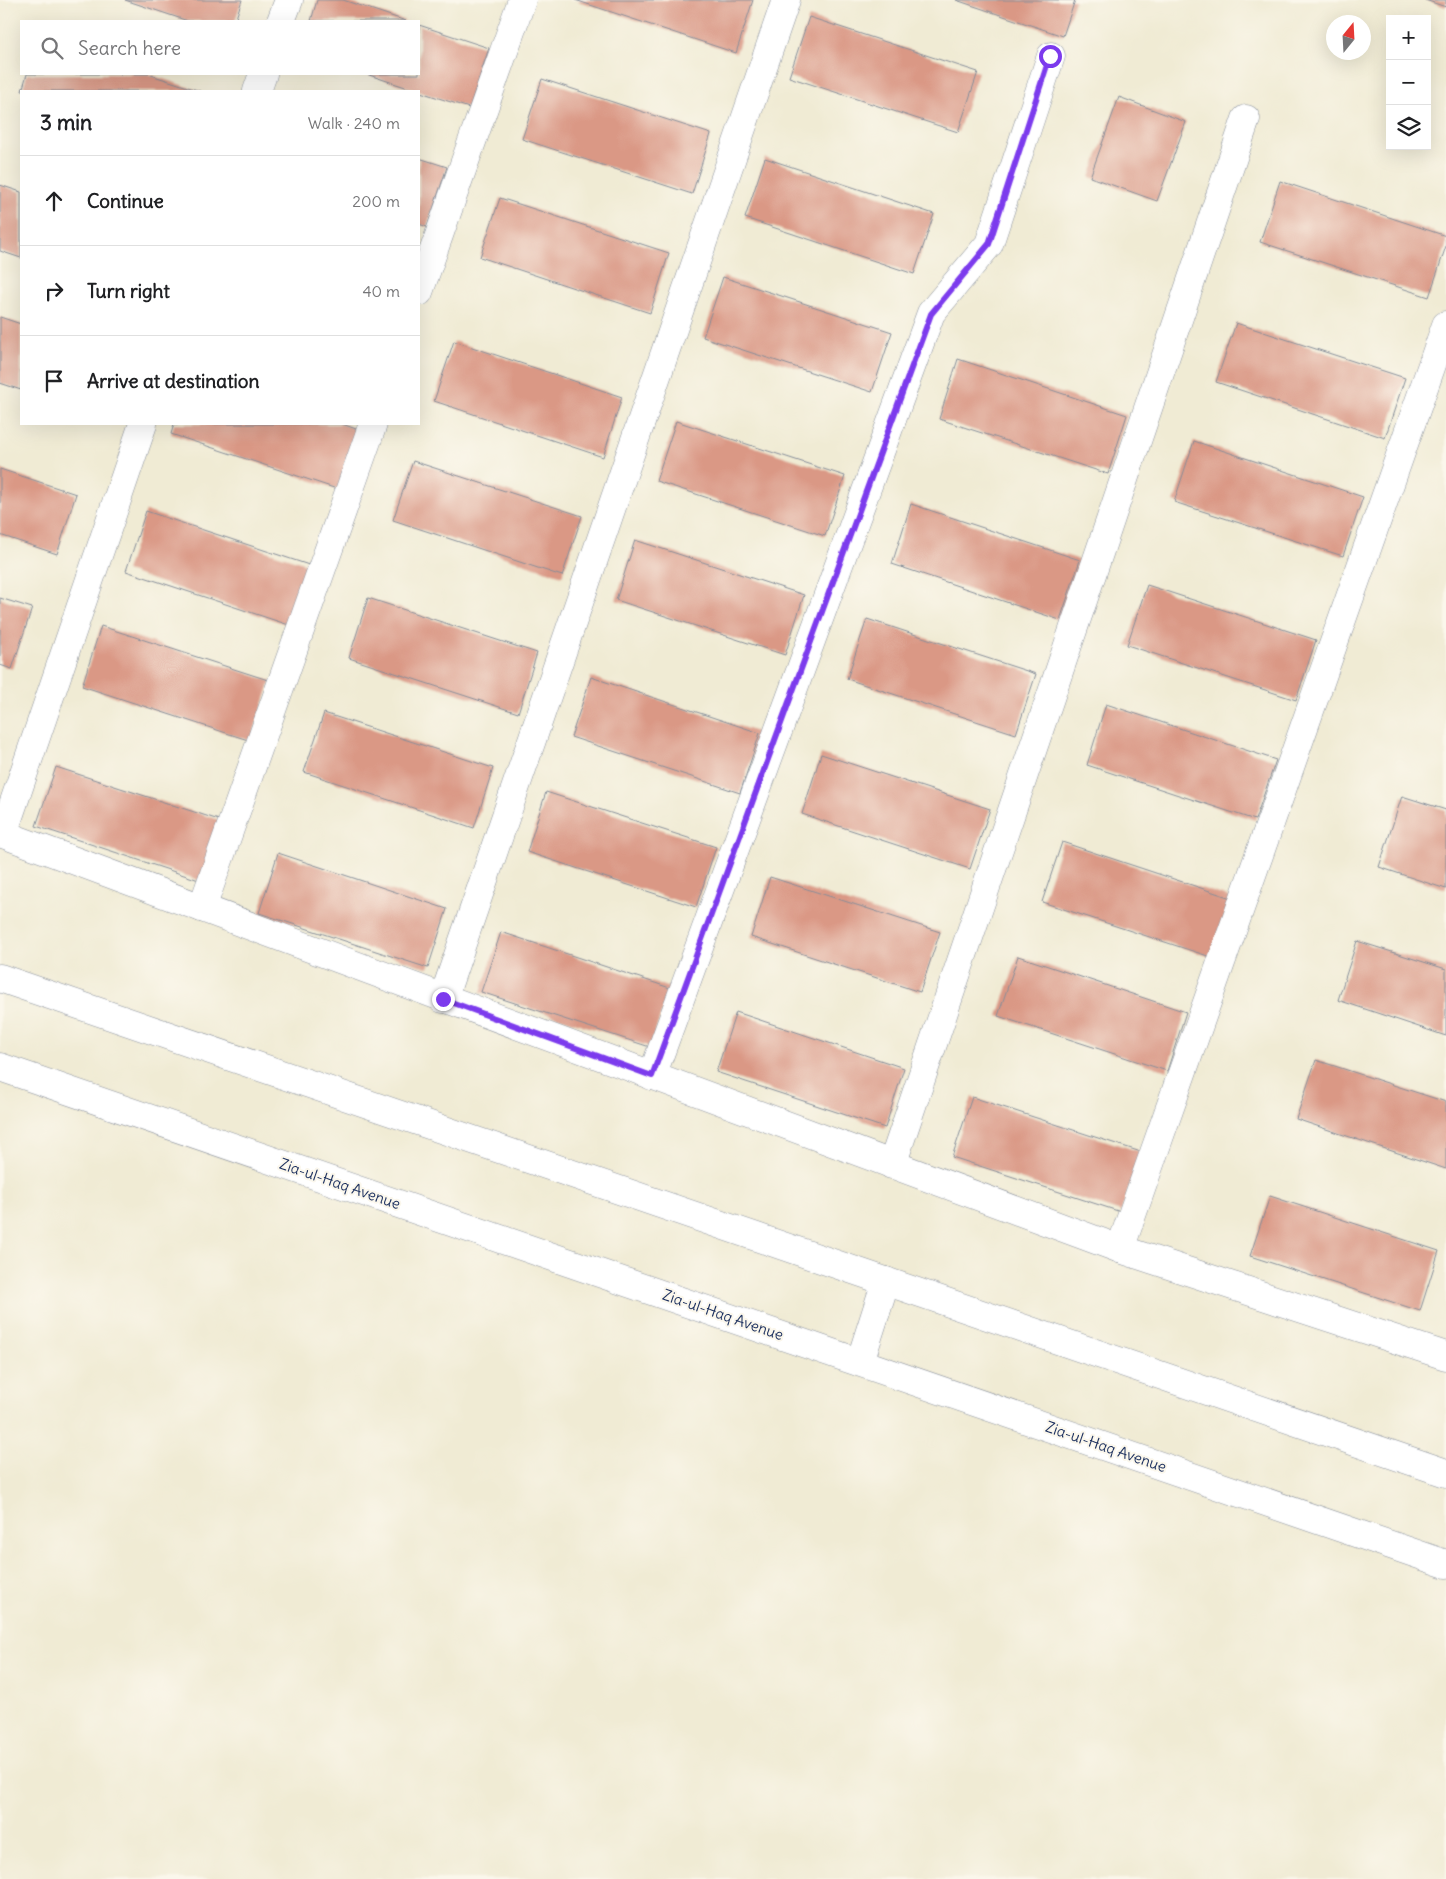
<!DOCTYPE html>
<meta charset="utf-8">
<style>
:root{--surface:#fff;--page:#f2f2f2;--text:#202124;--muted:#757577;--line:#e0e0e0}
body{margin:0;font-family:Delius,sans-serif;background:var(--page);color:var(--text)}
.controls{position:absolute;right:15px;top:15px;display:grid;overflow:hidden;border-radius:0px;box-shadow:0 5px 20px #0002}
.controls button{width:45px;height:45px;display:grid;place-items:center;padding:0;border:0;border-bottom:1px solid var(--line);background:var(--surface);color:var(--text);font:25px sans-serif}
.compass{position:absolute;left:1326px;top:15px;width:45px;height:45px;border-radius:50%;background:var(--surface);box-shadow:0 5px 20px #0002;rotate:18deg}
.stop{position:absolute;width:15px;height:15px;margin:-11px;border:4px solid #7c3aed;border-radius:50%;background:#fff}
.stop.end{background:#7c3aed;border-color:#fff;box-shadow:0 1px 5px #0008}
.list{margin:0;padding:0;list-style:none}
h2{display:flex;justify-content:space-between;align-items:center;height:65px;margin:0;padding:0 20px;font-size:21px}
h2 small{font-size:16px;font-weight:400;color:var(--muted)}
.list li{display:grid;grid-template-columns:32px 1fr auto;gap:15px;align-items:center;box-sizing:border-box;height:90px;padding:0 20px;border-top:1px solid var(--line)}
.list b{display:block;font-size:19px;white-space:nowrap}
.list em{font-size:16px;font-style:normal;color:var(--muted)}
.icon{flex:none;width:28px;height:28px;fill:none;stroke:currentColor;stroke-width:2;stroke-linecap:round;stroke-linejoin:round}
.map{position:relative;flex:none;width:1446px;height:1879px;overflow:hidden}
.search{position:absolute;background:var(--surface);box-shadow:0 5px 20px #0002;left:20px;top:20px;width:400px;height:55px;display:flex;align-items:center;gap:12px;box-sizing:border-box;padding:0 18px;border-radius:0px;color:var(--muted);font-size:19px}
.panel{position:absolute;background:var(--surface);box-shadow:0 5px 20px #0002;left:20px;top:90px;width:400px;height:335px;border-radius:0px}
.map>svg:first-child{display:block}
.building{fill:#da9885}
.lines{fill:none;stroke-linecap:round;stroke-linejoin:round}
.minor-casing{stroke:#868d99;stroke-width:29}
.minor{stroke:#fff;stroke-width:28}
.route{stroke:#7c3aed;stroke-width:6}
.labels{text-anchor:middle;stroke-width:4;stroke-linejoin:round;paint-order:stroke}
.street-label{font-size:15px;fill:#1b2f5e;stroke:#fbf7ec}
</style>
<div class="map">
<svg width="1446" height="1879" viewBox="0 0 1446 1879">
<rect width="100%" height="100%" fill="#fbf7ec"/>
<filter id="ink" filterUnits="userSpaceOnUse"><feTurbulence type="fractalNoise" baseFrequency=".02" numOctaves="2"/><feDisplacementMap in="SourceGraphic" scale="10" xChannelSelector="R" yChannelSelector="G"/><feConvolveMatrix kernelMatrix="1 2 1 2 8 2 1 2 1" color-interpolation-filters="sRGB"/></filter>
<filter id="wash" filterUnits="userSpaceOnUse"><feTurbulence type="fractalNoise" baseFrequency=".0096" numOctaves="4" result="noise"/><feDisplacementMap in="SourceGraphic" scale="20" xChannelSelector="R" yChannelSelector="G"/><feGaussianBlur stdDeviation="1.12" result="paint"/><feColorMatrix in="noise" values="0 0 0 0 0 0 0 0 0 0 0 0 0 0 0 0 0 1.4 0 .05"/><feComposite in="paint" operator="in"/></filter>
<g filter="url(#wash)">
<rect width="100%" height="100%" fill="#f0ebd4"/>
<g id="blocks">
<g class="building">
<path d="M125,0H242L235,21H188Z"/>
<path d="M317,0H343L406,21H311Z"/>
<path d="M575,0H753L736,53Z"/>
<path d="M956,0H1075L1063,36Z"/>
<path d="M1425,0H1446V7Z"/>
<path d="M809,17L978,72L958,132L789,77Z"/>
<path d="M419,25L489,48L469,108L366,74H419Z"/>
<path d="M27,74H148L200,91H22Z"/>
<path d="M542,79L711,134L692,194L522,139Z"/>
<path d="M1119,97L1186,122L1157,201L1090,177Z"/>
<path d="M419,158L447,167L427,227L419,224Z"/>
<path d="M765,158L934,214L914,274L745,218Z"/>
<path d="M1280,181L1446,236V246L1429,297L1260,242Z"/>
<path d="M0,185L21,192V258L0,251Z"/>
<path d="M500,198L669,253L650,313L480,257Z"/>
<path d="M723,277L892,332L872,392L703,337Z"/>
<path d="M0,317L21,324V390L0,383Z"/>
<path d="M1236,323L1405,378L1385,438L1216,382Z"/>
<path d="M454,341L622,397L603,457L434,401Z"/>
<path d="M958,359L1127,415L1108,474L939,419Z"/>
<path d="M676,421L845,476L825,536L656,481Z"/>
<path d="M174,424H342L359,430L340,490L171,434Z"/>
<path d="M1194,441L1363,497L1343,556L1174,502Z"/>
<path d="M413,461L582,516L562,576L393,520Z"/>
<path d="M0,469L76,494L57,554L0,535Z"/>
<path d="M911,504L1080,560L1060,620L892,564Z"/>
<path d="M146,511L315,567L295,627L126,571Z"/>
<path d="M635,540L804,595L785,655L616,600Z"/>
<path d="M1147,585L1316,640L1296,700L1127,645Z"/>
<path d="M0,598L32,608L12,669L0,665Z"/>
<path d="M368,598L537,653L518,713L349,658Z"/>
<path d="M867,619L1036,674L1016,734L847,679Z"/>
<path d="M101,626L271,681L251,741L82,686Z"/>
<path d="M591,677L760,733L740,793L571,737Z"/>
<path d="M1106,704L1276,760L1255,820L1087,765Z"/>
<path d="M324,713L493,768L474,828L304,772Z"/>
<path d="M821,754L990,809L970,869L802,814Z"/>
<path d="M56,767L225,822L205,882L36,826Z"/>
<path d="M546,792L716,847L696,907L527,852Z"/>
<path d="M1402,796L1446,810V889L1379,867Z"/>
<path d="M1062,842L1231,898L1211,957L1042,902Z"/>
<path d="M278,853L447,909L428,968L259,913Z"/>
<path d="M770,877L940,932L920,992L751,937Z"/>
<path d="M501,932L670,988L650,1047L481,992Z"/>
<path d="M1357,941L1446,969V1036L1338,1000Z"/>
<path d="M1018,956L1186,1012L1167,1071L998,1016Z"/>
<path d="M736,1012L904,1068L885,1128L716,1072Z"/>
<path d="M1316,1060L1446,1102V1169L1296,1119Z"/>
<path d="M972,1097L1141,1152L1121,1212L952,1157Z"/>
<path d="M1270,1196L1439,1251L1420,1311L1250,1256Z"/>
</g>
</g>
</g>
<g filter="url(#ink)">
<use href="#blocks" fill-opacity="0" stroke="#868d99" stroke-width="1"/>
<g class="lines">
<defs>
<g id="minor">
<path d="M281,21L289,0"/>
<path d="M257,91L263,74"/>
<path d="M419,292L522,0"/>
<path d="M0,833L1120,1249L1446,1356"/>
<path d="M3,834L143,424"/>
<path d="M202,908L373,424"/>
<path d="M0,978L1446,1473"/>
<path d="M443,999L786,0"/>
<path d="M0,1067L1446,1564"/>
<path d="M652,1076L931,313L989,244L1051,56"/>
<path d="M892,1165L1246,119"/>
<path d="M1120,1249L1446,325"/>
<path d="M860,1362L886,1281"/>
</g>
</defs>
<use href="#minor" class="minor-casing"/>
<use href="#minor" class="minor"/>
</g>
</g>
<g class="lines" filter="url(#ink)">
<path class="route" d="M443,999L652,1076L931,314L989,244L1050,56"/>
</g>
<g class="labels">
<g class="street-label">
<text transform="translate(340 1184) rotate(19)" y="5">Zia-ul-Haq Avenue</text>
<text transform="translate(723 1315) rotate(19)" y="5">Zia-ul-Haq Avenue</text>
<text transform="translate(1106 1447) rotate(19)" y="5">Zia-ul-Haq Avenue</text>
</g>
</g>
</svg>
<div class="controls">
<button>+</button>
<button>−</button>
<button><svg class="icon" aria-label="layers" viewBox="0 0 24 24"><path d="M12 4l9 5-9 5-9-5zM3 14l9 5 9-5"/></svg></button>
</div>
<svg class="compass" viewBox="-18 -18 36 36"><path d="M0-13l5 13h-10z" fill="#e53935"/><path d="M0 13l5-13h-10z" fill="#757577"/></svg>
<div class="stop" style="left:1050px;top:56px"></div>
<div class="stop end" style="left:443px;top:999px"></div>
<div class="search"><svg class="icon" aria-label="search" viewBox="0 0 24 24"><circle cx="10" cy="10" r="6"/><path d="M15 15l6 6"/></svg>Search here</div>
<section class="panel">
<h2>3 min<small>Walk · 240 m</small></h2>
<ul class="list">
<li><svg class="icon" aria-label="ahead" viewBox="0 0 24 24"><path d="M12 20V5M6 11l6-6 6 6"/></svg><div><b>Continue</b></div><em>200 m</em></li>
<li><svg class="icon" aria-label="right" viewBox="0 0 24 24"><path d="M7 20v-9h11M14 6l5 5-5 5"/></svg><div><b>Turn right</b></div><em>40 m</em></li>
<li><svg class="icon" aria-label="arrive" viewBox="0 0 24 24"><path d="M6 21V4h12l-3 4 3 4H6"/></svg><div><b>Arrive at destination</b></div></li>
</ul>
</section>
</div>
